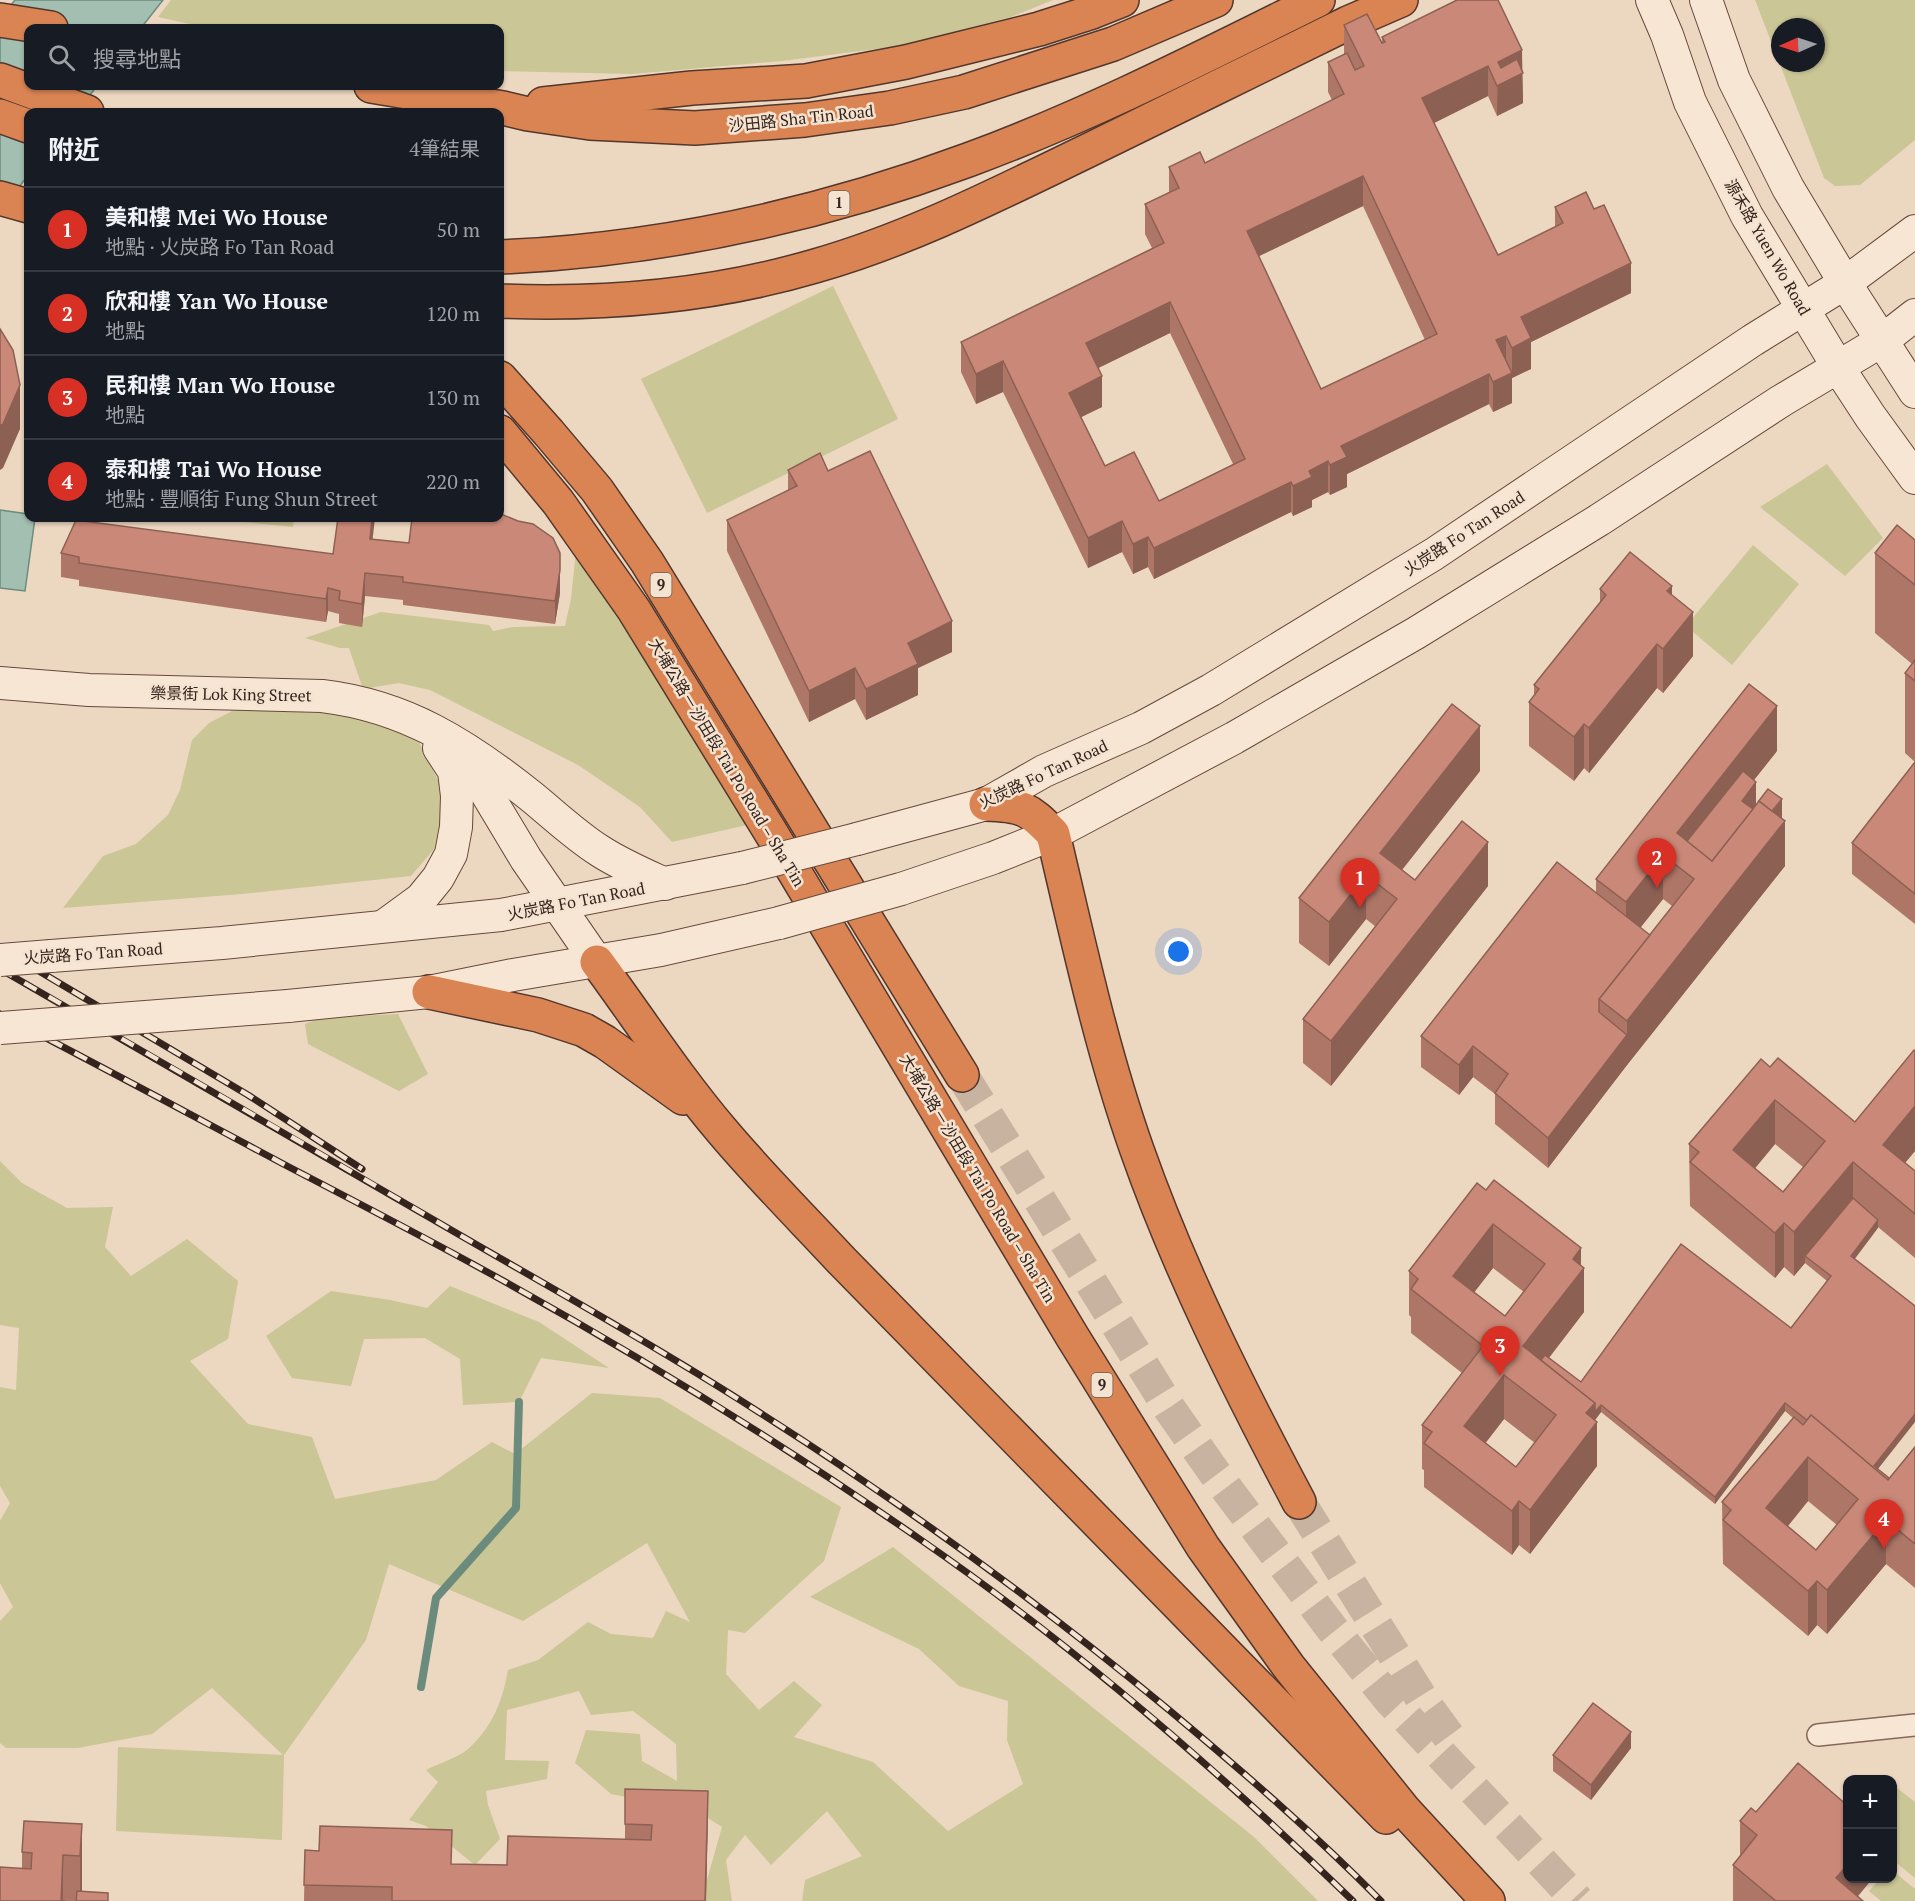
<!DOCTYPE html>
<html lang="zh-TW">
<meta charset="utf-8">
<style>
:root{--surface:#171b24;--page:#242831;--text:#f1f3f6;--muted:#9ea1a6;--line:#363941;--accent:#d93025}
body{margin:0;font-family:"PT Serif","Noto Sans TC",serif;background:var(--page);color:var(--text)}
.controls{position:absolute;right:18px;bottom:18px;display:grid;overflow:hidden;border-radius:12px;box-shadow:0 2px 4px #0004}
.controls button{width:54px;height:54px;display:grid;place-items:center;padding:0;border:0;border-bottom:2px solid var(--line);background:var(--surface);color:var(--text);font:30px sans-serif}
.compass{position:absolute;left:1771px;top:18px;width:54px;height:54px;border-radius:50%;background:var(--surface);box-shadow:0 2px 4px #0004;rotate:267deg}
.you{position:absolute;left:1179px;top:952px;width:21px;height:21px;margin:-15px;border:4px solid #fff;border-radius:50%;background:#1a73e8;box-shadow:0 0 0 9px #1a73e833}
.badge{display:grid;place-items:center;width:39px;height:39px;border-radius:50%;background:var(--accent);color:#fff;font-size:20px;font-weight:700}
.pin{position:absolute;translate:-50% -50px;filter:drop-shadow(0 2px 3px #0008)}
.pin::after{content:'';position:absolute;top:32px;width:21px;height:18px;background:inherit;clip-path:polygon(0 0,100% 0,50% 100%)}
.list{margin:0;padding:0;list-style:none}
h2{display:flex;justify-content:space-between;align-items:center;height:78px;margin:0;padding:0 24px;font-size:26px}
h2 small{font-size:20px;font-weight:400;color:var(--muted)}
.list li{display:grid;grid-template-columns:39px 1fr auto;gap:18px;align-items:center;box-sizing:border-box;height:84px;padding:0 24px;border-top:2px solid var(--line)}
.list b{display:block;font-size:22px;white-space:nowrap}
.list p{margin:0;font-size:20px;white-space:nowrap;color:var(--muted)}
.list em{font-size:20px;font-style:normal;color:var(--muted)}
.icon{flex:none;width:33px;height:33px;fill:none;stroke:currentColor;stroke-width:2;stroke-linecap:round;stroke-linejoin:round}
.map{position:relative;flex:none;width:1915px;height:1901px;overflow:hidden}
.search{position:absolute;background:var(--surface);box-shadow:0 2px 4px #0004;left:24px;top:24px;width:480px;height:66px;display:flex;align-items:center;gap:15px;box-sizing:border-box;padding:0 21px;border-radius:12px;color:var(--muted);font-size:22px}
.panel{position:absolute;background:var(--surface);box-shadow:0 2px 4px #0004;left:24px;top:108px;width:480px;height:414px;border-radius:12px}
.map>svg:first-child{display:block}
.green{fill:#cac695;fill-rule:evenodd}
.water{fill:#a3bfb1;stroke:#6b8c7d;stroke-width:1.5}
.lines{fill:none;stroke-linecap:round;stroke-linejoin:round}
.stream{stroke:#6b8c7d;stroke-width:8}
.highway-tunnel{stroke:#c7b3a0;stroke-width:33;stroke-dasharray:33 16;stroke-linecap:butt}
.street-casing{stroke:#856859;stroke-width:24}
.secondary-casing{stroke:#67493c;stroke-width:34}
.highway-casing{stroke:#53372d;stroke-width:36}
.street{stroke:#f8e6d4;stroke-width:21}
.secondary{stroke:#f8e6d4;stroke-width:32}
.highway{stroke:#da8453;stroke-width:33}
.rail-casing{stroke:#35241d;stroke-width:7}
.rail{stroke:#f4e3d0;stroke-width:4.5;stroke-dasharray:14;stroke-linecap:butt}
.secondary-bridge-casing{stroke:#67493c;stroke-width:34;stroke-linecap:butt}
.secondary-bridge{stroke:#f8e6d4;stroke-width:32}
.wall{fill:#ae7667;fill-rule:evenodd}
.shaded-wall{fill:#8d6054}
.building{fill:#ca8978;stroke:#8d6054;stroke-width:1.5;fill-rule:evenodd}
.labels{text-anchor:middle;stroke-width:5;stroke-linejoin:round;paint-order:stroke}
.shield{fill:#f4e3d0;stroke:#6e5d53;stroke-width:1.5}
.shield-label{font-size:15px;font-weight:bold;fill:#35241d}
.street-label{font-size:16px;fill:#35241d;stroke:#f4e3d0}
</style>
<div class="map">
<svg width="1915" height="1901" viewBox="0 0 1915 1901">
<rect width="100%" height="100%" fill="#ecd7c1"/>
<g class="green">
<path d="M171,0H1053L1011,17L900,46L782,61L632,74L500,71V28H208L158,17Z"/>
<path d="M1755,0H1915V140L1860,185L1835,186L1824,178ZM1780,27H1816V63H1780Z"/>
<path d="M833,286L898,419L707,513L641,379Z"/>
<path d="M1827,464L1883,538L1845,576L1760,507Z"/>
<path d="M207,518H294L293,527Z"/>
<path d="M1753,545L1799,584L1732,665L1686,626Z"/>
<path d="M576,551L588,566L747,825L672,842L640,807L578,765L430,690L399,683L363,689L349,648H340L305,638L381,612L489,625L493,631L513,627L565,626L571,599Z"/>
<path d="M236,709L319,713L368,718L414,732L441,786L439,843L411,876L242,894L63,908L103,856L136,844L168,815L180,790L192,740L209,723Z"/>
<path d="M398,1014L428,1074L399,1091L308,1044L305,1024L320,1018Z"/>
<path d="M0,1161L22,1183L67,1208L113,1207L105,1247L131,1276L187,1239L238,1281L228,1339L190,1361L248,1424L312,1437L335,1499L436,1480L492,1442L515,1454L592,1393L660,1398L841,1507L824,1561L745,1633L728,1630L726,1674L759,1710L794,1681L822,1705L794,1737L873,1762L948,1831L1023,1784L1007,1740L1008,1701L959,1686L919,1649L810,1597L893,1547L1254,1837L1318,1901H802L805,1880L862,1856L827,1811L771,1865L745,1835L726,1860L732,1901H701L722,1827L695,1810L611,1794L575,1763L586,1730L640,1734L642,1761L677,1781L676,1744L633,1711L591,1715L579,1691L507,1710L505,1760L549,1761L547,1779L486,1791L488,1805L500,1839L475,1865L426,1826L409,1820L438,1782L426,1770C439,1763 458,1758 468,1749C492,1728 503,1700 508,1670L538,1660L588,1622L611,1634L653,1638L666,1611L690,1622L647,1543L523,1621L389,1564L366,1640L284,1755L282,1840L116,1831L118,1747L283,1755L212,1688L152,1734L78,1748H6L0,1743V1621L13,1607L0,1583V1521L10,1503L0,1486V1387L16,1390L19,1328L0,1325Z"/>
<path d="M450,1286L539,1322L609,1368L541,1358L519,1402L463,1405L460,1359L425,1338L364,1339L351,1386L292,1378L266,1336L331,1291L390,1300L427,1308Z"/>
<path d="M1892,1784L1915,1802V1878L1893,1860Z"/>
<path d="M1893,1871L1915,1889V1901H1881L1869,1891L1880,1879L1892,1878Z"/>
</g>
<g class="water">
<path d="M15,0H163L141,28H28V86H97L77,112H28V175L0,213V19Z"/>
<path d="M0,510L28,514V518H35L25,591L0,588Z"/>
</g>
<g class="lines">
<path class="stream" d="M421,1687L436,1598L516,1508L519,1402"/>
<g class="highway-tunnel">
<path d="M962,1075L1169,1408L1214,1472L1333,1630L1390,1700L1578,1901"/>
<path d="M1299,1502L1425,1704L1450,1738"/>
</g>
<defs>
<path id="street" d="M1818,1735L1915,1725"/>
<g id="secondary">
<path d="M1652,0L1667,35L1690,102L1747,216L1838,367L1870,416L1915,478"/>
<path d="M1706,0L1734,80L1788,188L1845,283L1915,392"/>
<path d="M0,683L89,690L322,696C406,706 467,745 532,797C554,815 576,836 600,851C620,864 643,874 665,884"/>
<path d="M460,749L526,859L597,962"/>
<path d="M857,839L986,804L1044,771L1141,728L1211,690L1434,554L1753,340L1845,283L1915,231"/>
<path d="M901,889L993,858L1053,834L1234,738L1416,633L1599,520L1781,401L1883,340L1915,315"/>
<path d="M384,926L421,899L438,878L451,854L456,827L457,796L454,771L439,748"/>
<path d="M51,956L222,943L501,915L742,868"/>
<path d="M288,1006L429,992L513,975L661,950L779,923"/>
</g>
<g id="highway">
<path d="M0,20L51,28"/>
<path d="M0,80L87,112"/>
<path d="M371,86L503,108L528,114L590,123L695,128L805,120L890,108L964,92L1113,44L1216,0"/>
<path d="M543,104L692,88L806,81L906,62L1039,29L1092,12L1122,0"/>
<path d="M0,116L28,126"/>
<path d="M0,198L28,206"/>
<path d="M500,257C660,250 817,216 968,160C1088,116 1203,57 1318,0"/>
<path d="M500,301C605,305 713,296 815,266C910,239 998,194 1087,151C1174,108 1261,66 1348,23L1401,0"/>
<path d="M500,378L549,433L597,490L647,562L962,1075"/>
<path d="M500,432L558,502L634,610L770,831L1072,1336L1203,1547L1289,1667L1405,1811L1488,1901"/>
<path d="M986,804C1021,805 1029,808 1053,834C1078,940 1101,1048 1137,1150C1180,1272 1238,1387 1299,1502"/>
<path d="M597,962C639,1019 677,1078 723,1132C761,1177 802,1218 842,1261L1386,1817"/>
<path d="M429,992L538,1015L584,1030L605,1042L683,1098"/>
</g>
</defs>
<use href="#street" class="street-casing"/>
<use href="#secondary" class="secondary-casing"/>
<use href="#highway" class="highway-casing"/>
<use href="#street" class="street"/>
<use href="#secondary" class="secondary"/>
<use href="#highway" class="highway"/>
<defs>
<g id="rail">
<path d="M0,948L248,1095L362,1169"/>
<path d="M0,969C156,1058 311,1148 465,1238C562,1294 660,1349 754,1409C899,1501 1037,1601 1169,1710C1242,1771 1314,1833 1381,1901"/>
<path d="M0,1014C97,1064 193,1116 289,1167C356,1202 424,1237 491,1274C638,1355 783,1444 921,1540C1076,1647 1218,1770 1353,1901"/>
</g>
</defs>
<use href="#rail" class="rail-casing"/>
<use href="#rail" class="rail"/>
<defs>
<g id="secondary-bridge">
<path d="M742,868L857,839"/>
<path d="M779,923L901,889"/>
<path d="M0,960L51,956"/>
<path d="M0,1028L288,1006"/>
</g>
</defs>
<use href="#secondary-bridge" class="secondary-bridge-casing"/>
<use href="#secondary-bridge" class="secondary-bridge"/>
</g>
<g class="wall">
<path d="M1344,25L1382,43V37L1522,70L1523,103L1497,116L1488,96L1434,123L1498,255L1555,227V207L1631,293L1531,342V369L1512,378V377V403L1493,412L1489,404L1347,474V487L1330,495L1328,492L1312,500V507L1293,516L1291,512L1154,579L1148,567L1133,574L1122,552L1088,568L1003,392L976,404L961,372V342L1152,248L1145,234V204L1169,192V167L1205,163L1332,100L1328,92V62L1344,54ZM1363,206L1425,340L1321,389L1258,256ZM1170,333L1233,464L1159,501L1105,466L1081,417L1102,407L1098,368Z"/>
<path d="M788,470L952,652L918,668V695L866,720L855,699L809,722L727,551V520L788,490Z"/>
<path d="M501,514L560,553V593L555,624L403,605V600L365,596L362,627L339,623V614L328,611L326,622L79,586V580L61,577V553L333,554L372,539L409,543Z"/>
<path d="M1915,540V762L1905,753V673L1912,664L1875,633V553Z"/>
<path d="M1600,589L1672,595L1693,656L1663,693L1657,688L1589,773L1584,768L1574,781L1529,746V702L1534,696V685L1600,603Z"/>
<path d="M1777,751L1754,780L1756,804L1782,819L1785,866L1627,1065L1548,1168L1495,1124V1094L1473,1077L1459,1095L1421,1067V1036L1596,893V879ZM1663,899L1672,906L1650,935L1640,928Z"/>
<path d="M1915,762V924L1852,874V843Z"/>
<path d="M1480,771L1402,870L1415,880L1488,886L1331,1086L1303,1063V1019L1376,927L1366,919L1329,966L1299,943V898Z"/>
<path d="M1915,1051V1151L1905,1163L1915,1171V1258L1878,1227L1854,1259L1878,1469L1889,1478L1915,1447V1588L1886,1564L1827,1634L1817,1625L1808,1636L1723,1564L1722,1502L1793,1418L1785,1411L1715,1504L1601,1412L1595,1420L1597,1466L1530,1554L1519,1545L1512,1555L1424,1487V1470L1422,1469V1425L1462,1373L1411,1333V1317L1409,1315V1271L1477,1183L1581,1266L1584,1312L1549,1358L1581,1382L1791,1328L1827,1281L1805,1263L1794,1276L1784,1267L1775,1278L1690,1206L1689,1144L1770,1067L1855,1122ZM1775,1144L1803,1167L1783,1192L1755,1168ZM1493,1268L1524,1292L1505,1316L1474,1292ZM1504,1419L1535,1443L1516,1467L1485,1443ZM1808,1501L1837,1525L1816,1550L1788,1526Z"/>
<path d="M1631,1748L1591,1800L1553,1771V1755Z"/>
<path d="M625,1789L708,1821L706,1901H304L305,1850L452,1864L507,1865L625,1839Z"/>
<path d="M1740,1821L1858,1896L1863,1901H1733V1865L1740,1856Z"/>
<path d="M82,1824V1891L108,1901H0L22,1868V1852Z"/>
</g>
<g class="shaded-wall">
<path d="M1522,50L1523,103L1497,116L1498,62Z"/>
<path d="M1488,66V96L1422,129V98Z"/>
<path d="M1363,176V206L1247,262V231Z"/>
<path d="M1631,263V293L1531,342V369L1512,378V348L1521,317Z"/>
<path d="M1170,302V333L1086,374V343Z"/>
<path d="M1506,336V366L1496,340Z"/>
<path d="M1003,361V392L976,404V374Z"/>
<path d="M1512,373V403L1493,412V382Z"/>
<path d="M1489,374V404L1347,474V487L1330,495V465L1341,446Z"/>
<path d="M1102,376V407L1069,423V393Z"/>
<path d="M20,385V429L3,468L0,470V426Z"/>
<path d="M1328,461V492L1312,500V507L1293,516V486L1309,471Z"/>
<path d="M1291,482V512L1154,579V548Z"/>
<path d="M372,518H375L370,562V539Z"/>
<path d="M1122,521V552L1088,568V538Z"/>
<path d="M1148,537V567L1133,574V544Z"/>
<path d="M560,570V593L555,624V601Z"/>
<path d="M365,573V596L362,627V604Z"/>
<path d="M1672,586V630L1667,591Z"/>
<path d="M328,588V611L326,622V599Z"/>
<path d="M1693,612V656L1663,693V649Z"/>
<path d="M952,621V652L918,668V695L866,720V689L908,643Z"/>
<path d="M1657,644V688L1589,773V728Z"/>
<path d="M855,668V699L809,722V691Z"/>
<path d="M1777,706V751L1688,863L1677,833Z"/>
<path d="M1584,724V768L1574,781V737Z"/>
<path d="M1480,726V771L1386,890L1380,853Z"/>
<path d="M1756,782V805L1742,824V801Z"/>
<path d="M1782,799V822L1762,824Z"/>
<path d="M1785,821V866L1627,1065L1548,1168V1138L1627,1035V1021Z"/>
<path d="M1488,842V886L1331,1086V1041Z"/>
<path d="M1663,855V899L1626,946V902Z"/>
<path d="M1366,875V919L1329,966V922Z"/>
<path d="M1473,1046V1077L1459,1095V1065Z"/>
<path d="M1775,1100V1144L1733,1195V1150Z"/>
<path d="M1915,1106V1151L1883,1189V1145Z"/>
<path d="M1853,1162V1206L1805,1256V1263L1794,1276V1232Z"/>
<path d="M1878,1220V1228L1851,1264V1256Z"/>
<path d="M1784,1223V1267L1775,1278V1233Z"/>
<path d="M1493,1224V1268L1453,1320V1276Z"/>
<path d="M1581,1248V1272L1584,1268V1312L1527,1386L1523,1346L1573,1259Z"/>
<path d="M1504,1375V1419L1464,1471V1426Z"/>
<path d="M1595,1403L1601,1405V1412L1595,1420L1597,1422V1466L1530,1554V1510L1586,1413Z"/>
<path d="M1785,1403V1411L1715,1504V1497Z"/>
<path d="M1915,1414V1422L1874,1474V1466Z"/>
<path d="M1808,1457V1501L1766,1553V1508Z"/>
<path d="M1519,1501V1545L1512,1555V1511Z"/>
<path d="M1886,1520V1564L1827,1634V1590Z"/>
<path d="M1817,1581V1625L1808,1636V1591Z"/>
<path d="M1631,1732V1748L1591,1800V1785Z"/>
<path d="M708,1791L706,1901H705Z"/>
<path d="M82,1824V1901H80V1856Z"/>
<path d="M63,1855V1901H61Z"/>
<path d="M1848,1864V1878H1873L1854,1901L1836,1878Z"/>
</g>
<g class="building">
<path d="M1457,0H1498L1522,50L1498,62L1501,68L1517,59L1523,73L1497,86L1488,66L1422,98L1498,255L1563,223L1555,207L1586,192L1594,209L1604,205L1631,263L1521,317L1531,338L1512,348L1506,336L1496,340L1512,373L1493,382L1489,374L1341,446L1347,457L1330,465L1328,461L1309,471L1312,477L1293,486L1291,482L1154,548L1148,537L1133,544L1122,521L1088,538L1003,361L976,374L961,342L1164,243L1145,204L1179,188L1169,167L1200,152L1205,163L1344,94L1328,62L1347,53L1355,70L1364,66L1344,25L1367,14L1382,43L1385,42L1382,37ZM1363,176L1437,334L1321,389L1247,231ZM1170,302L1245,459L1159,501L1134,452L1105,466L1069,393L1102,376L1086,343Z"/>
<path d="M0,329L13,350L20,385L3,424L0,426Z"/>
<path d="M870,451L952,621L908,643L918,664L866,689L855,668L809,691L727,520L797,486L788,470L820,453L828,471Z"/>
<path d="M500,512L501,514L518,521L533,524L553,538L560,553V570L555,601L403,582V577L365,573L362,604L339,600L340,591L328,588L326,599L79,563V557L61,553L76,520L333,554L338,518H372L370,539L409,543L412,518H500Z"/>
<path d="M1897,525L1915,540V585L1875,553Z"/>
<path d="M1630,552L1672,586L1667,591L1693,612L1663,649L1657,644L1589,728L1584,724L1574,737L1529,702L1539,689L1534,685L1606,595L1600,589Z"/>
<path d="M1915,660V681L1905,673Z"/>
<path d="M1749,684L1777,706L1677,833L1712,861L1759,801L1785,821L1627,1021L1599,999L1694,879L1663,855L1626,902L1596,879Z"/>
<path d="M1452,704L1480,726L1380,853L1415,880L1462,821L1488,842L1331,1041L1303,1019L1397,899L1366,875L1329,922L1299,898Z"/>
<path d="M1915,762V894L1852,843Z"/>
<path d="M1743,771L1756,782L1742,801L1753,809L1712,861L1687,841Z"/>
<path d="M1768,789L1782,799L1772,811L1759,801L1758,802Z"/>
<path d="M1557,862L1650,935L1599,999V1012L1627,1035L1548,1138L1495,1093L1508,1074L1473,1046L1459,1065L1421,1036Z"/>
<path d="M1914,1050L1915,1051V1106L1883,1145L1915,1171V1214L1853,1162L1794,1232L1784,1223L1775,1233L1690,1162L1699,1152L1689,1144L1761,1059L1770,1067L1778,1058L1855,1122ZM1775,1100L1825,1141L1783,1192L1733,1150Z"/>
<path d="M1494,1180L1581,1248L1573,1259L1584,1268L1523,1346L1595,1403L1586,1413L1597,1422L1530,1510L1519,1501L1512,1511L1424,1443L1432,1432L1422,1425L1483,1346L1411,1289L1418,1279L1409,1271L1477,1183L1486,1190ZM1493,1224L1545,1264L1505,1316L1453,1276ZM1504,1375L1556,1415L1516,1467L1464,1426Z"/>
<path d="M1853,1198L1878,1220L1851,1256L1915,1306V1414L1874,1466L1889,1478L1888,1480L1811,1415L1807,1420L1785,1403L1715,1497L1601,1405L1595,1412V1403L1541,1360L1545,1355L1581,1382L1681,1244L1791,1328L1831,1276L1805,1256Z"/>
<path d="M1811,1415L1888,1480L1915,1447V1544L1886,1520L1827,1590L1817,1581L1808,1591L1723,1520L1731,1510L1722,1502L1794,1417L1803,1425ZM1808,1457L1858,1499L1816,1550L1766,1508Z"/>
<path d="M1593,1703L1631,1732L1591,1785L1553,1755Z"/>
<path d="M1798,1763L1848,1806V1864L1836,1878L1863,1901H1776L1733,1865L1757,1835L1740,1821L1751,1808L1756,1812Z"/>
<path d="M625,1789L708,1791L705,1901H392V1887L304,1885L305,1850L319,1851L320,1826L452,1830L451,1864L507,1865L508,1836L651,1840L652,1825L625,1824Z"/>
<path d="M24,1821L82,1824L80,1856L63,1855L61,1901H66H0V1867L31,1869L32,1853L22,1852Z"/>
<path d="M77,1891L108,1893V1901H76Z"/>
</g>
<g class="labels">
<g class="shield">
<rect x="828.5" y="191" width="21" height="24" rx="4.5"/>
<rect x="650.5" y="573" width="21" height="24" rx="4.5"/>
<rect x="1091.5" y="1373" width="21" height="24" rx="4.5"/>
</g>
<g class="shield-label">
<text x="839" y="208">1</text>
<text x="661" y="590">9</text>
<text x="1102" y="1390">9</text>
</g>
<g class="street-label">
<text transform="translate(801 118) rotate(-6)" y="6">沙田路 Sha Tin Road</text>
<text transform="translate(1768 247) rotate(60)" y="6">源禾路 Yuen Wo Road</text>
<text transform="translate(1464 533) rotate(-33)" y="6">火炭路 Fo Tan Road</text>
<text transform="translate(231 694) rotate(1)" y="6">樂景街 Lok King Street</text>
<text transform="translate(727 762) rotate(59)" y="6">大埔公路－沙田段 Tai Po Road – Sha Tin</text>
<text transform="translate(1043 774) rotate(-25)" y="6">火炭路 Fo Tan Road</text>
<text transform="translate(576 901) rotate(-11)" y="6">火炭路 Fo Tan Road</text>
<text transform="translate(93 953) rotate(-4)" y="6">火炭路 Fo Tan Road</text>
<text transform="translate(978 1178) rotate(59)" y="6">大埔公路－沙田段 Tai Po Road – Sha Tin</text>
</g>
</g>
</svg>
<div class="controls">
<button>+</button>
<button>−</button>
</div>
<svg class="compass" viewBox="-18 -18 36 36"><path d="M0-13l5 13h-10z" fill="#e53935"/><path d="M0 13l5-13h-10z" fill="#9ea1a6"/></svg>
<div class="you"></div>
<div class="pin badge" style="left:1360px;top:908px">1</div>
<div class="pin badge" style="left:1657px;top:888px">2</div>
<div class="pin badge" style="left:1500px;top:1376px">3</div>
<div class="pin badge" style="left:1884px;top:1549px">4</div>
<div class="search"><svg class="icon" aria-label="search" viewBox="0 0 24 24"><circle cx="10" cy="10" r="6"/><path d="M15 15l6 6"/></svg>搜尋地點</div>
<section class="panel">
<h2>附近<small>4筆結果</small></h2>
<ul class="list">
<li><span class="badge">1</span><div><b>美和樓 Mei Wo House</b><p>地點 · 火炭路 Fo Tan Road</p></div><em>50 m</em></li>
<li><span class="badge">2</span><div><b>欣和樓 Yan Wo House</b><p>地點</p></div><em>120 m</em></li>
<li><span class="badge">3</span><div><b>民和樓 Man Wo House</b><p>地點</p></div><em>130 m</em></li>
<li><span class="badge">4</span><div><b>泰和樓 Tai Wo House</b><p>地點 · 豐順街 Fung Shun Street</p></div><em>220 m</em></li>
</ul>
</section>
</div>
